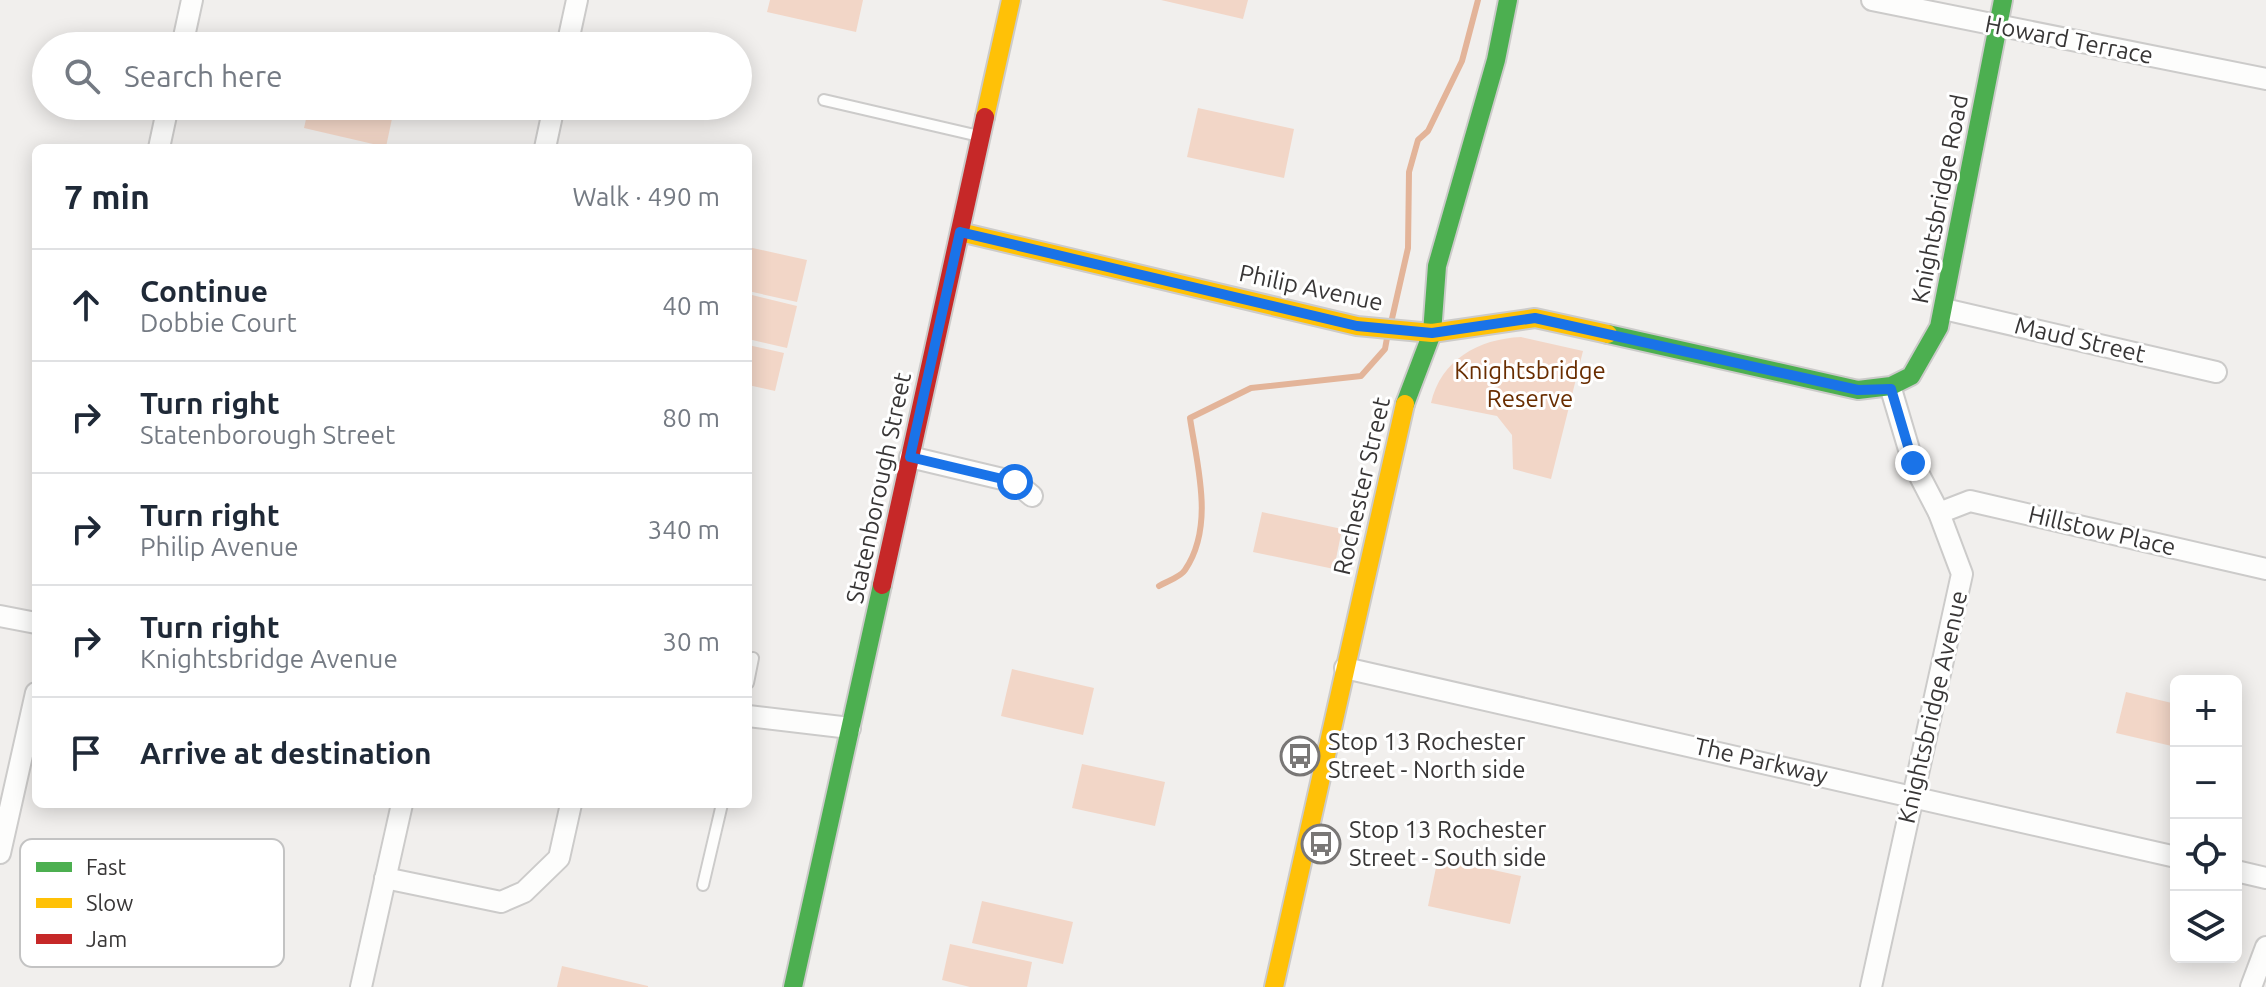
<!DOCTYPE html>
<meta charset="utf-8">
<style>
:root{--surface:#fff;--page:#f6f6f7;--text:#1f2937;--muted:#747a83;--line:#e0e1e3}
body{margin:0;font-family:Ubuntu,sans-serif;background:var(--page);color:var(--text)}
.controls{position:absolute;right:24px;bottom:24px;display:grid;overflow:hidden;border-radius:12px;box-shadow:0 4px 20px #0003}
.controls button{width:72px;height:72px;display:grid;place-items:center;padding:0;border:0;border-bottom:2px solid var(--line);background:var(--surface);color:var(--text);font:40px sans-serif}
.stop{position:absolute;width:24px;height:24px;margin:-18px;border:6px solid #1a73e8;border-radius:50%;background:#fff}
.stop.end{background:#1a73e8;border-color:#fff;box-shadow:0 2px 8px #0008}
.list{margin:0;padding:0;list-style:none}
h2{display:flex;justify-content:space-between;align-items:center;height:104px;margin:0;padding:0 32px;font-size:34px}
h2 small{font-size:26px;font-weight:400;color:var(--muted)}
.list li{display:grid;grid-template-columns:52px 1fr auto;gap:24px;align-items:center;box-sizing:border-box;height:112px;padding:0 32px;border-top:2px solid var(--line)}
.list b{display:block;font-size:30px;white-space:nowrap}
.list p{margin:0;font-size:26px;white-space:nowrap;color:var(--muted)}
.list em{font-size:26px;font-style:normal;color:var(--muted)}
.icon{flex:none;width:44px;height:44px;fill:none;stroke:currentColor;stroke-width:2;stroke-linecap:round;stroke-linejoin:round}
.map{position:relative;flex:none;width:2266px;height:987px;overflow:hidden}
.search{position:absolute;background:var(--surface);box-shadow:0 4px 20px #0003;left:32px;top:32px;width:720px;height:88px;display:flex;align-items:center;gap:20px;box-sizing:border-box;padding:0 28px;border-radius:44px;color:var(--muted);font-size:30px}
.panel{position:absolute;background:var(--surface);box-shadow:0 4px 20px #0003;left:32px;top:144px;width:720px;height:664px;border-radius:12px}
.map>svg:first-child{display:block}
.green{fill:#f2d6c7}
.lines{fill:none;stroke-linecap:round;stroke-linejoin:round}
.stream{stroke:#e3b499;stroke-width:6}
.lane-casing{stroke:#cccbca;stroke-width:14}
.street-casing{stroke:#cccbca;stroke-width:24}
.fast-casing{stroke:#cccbca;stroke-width:22}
.slow-casing{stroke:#cccbca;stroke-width:22}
.jam-casing{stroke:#cccbca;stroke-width:22}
.lane{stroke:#fdfdfc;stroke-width:10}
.street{stroke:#fdfdfc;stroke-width:20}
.fast{stroke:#4caf50;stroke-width:18}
.slow{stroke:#ffc107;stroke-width:18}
.jam{stroke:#c62828;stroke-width:18}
.route{stroke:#1a73e8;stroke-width:10}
.labels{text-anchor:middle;stroke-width:6;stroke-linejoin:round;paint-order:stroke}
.street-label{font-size:24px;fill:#383636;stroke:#fff}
.park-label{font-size:24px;fill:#692d00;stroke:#fff}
.poi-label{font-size:24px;fill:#383636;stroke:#fff;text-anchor:start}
.key{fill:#fff;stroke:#c3c3c3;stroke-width:2}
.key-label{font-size:22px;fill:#383636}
</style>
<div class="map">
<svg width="2266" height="987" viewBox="0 0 2266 987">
<rect width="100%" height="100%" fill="#f1efed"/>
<g class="green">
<path d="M770,0H863L856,32L767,12Z"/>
<path d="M1161,0H1248L1243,19Z"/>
<path d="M309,106L394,109L386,147L304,128Z"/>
<path d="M1198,108L1294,129L1284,178L1187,157Z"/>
<path d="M748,247L807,260L797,302L748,291Z"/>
<path d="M748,294L797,306L787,348L748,339Z"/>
<path d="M1521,337L1583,351L1551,479L1513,469L1512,435L1497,416L1431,403C1441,360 1478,339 1521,337Z"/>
<path d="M748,345L784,353L775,391L748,385Z"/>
<path d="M1262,512L1342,529L1334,569L1253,552Z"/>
<path d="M1012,669L1094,688L1083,735L1001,716Z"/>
<path d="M2126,692L2176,704V747L2116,733Z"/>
<path d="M1082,764L1165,782L1155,826L1072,808Z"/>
<path d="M1438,858L1521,876L1510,924L1428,906Z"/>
<path d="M982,901L1073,922L1063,964L972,943Z"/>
<path d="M950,944L1032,962L1027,987H970L942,980Z"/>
<path d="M562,966L648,986V987H557Z"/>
</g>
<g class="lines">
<g class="stream">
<path d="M1391,323L1408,248L1409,172L1418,140L1428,131L1462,61L1478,0"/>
<path d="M1159,586C1167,581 1181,577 1185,570C1215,526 1197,465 1190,418L1251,388L1361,376L1385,349L1387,338"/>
</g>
<defs>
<g id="lane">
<path d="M824,100L979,136"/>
<path d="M748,683L753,658"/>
<path d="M703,885L722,804"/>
</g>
<g id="street">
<path d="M1872,0L2266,79"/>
<path d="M182,46L192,0"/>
<path d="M567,46L577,0"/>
<path d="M159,148L168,106"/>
<path d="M545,148L554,106"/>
<path d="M1944,309L2216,372"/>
<path d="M910,457L1015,482L1032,496"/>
<path d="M1939,513L1970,501L2266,569"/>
<path d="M0,616L36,623"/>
<path d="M1345,668L2176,857"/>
<path d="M748,716L850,728"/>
<path d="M0,853L36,693"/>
<path d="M2236,871L2266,878"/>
<path d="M385,878L501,902L524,892L559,858L571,804"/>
<path d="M361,987L402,804"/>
<path d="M1871,987L1962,574L1939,513L1913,463L1891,389"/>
<path d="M2251,987L2266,947"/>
</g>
<g id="fast">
<path d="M1608,334L1858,390L1891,386L1911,376L1939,327L2003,0"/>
<path d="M1405,404L1432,333L1437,266L1496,60L1508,0"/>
<path d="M793,987L882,585"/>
</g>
<g id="slow">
<path d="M985,117L1011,0"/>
<path d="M960,232L1357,326L1432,333L1535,318L1608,334"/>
<path d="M1274,987L1405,404"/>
</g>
<path id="jam" d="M882,585L985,117"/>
</defs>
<use href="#lane" class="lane-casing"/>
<use href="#street" class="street-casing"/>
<use href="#fast" class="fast-casing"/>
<use href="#slow" class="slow-casing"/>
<use href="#jam" class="jam-casing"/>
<use href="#lane" class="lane"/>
<use href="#street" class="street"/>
<use href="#fast" class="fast"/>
<use href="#slow" class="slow"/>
<use href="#jam" class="jam"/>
</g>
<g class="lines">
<path class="route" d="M1015,482L910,457L960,232L1357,326L1432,333L1535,318L1858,390L1891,389L1913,463"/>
</g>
<defs>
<symbol id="bus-ring" viewBox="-11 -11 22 22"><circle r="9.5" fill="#fff" stroke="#797776" stroke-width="1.5"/><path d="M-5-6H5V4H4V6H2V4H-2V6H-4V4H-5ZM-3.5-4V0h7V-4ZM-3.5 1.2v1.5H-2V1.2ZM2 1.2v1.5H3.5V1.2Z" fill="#797776"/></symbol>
</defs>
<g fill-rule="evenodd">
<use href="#bus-ring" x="1278" y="734" width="44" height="44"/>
<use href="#bus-ring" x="1299" y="822" width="44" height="44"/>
</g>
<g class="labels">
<g class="street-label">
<text transform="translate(2069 40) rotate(11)" y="8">Howard Terrace</text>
<text transform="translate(1940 199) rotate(-79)" y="8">Knightsbridge Road</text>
<text transform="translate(1311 288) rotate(12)" y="8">Philip Avenue</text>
<text transform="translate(2080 340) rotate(13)" y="8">Maud Street</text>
<text transform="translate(1362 486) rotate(-77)" y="8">Rochester Street</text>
<text transform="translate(879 488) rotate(-78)" y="8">Statenborough Street</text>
<text transform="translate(2102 531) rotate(13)" y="8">Hillstow Place</text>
<text transform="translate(1933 707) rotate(-77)" y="8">Knightsbridge Avenue</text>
<text transform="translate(1761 761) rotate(13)" y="8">The Parkway</text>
</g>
<g class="park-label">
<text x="1530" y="379">Knightsbridge<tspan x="1530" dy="28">Reserve</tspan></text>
</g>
<g class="poi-label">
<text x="1328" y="750">Stop 13 Rochester<tspan x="1328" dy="28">Street - North side</tspan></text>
<text x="1349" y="838">Stop 13 Rochester<tspan x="1349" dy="28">Street - South side</tspan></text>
</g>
</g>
<rect x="20" y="839" width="264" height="128" rx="12" class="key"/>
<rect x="36" y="862" width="36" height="10" fill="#4caf50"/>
<rect x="36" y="898" width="36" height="10" fill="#ffc107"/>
<rect x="36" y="934" width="36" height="10" fill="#c62828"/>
<g class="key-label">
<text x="86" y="875">Fast</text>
<text x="86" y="911">Slow</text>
<text x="86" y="947">Jam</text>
</g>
</svg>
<div class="controls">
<button>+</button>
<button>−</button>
<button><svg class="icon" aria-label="locate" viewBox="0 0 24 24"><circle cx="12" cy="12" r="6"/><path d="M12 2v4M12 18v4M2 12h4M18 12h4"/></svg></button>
<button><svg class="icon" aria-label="layers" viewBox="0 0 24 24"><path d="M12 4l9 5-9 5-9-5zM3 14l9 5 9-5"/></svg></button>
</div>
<div class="stop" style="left:1015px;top:482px"></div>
<div class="stop end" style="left:1913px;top:463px"></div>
<div class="search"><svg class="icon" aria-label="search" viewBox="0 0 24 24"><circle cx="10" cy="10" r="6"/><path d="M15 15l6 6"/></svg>Search here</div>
<section class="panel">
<h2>7 min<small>Walk · 490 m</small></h2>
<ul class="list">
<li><svg class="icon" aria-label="ahead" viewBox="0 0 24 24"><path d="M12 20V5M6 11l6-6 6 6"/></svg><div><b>Continue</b><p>Dobbie Court</p></div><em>40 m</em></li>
<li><svg class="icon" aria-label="right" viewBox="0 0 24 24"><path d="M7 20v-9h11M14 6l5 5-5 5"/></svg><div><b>Turn right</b><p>Statenborough Street</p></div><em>80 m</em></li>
<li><svg class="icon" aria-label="right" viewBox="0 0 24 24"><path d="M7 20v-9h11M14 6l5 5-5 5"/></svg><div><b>Turn right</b><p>Philip Avenue</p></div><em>340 m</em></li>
<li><svg class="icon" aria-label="right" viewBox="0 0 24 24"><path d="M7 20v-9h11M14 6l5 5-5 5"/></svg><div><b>Turn right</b><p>Knightsbridge Avenue</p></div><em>30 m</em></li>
<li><svg class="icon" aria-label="arrive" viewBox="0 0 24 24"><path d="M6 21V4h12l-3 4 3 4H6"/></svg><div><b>Arrive at destination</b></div></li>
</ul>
</section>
</div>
